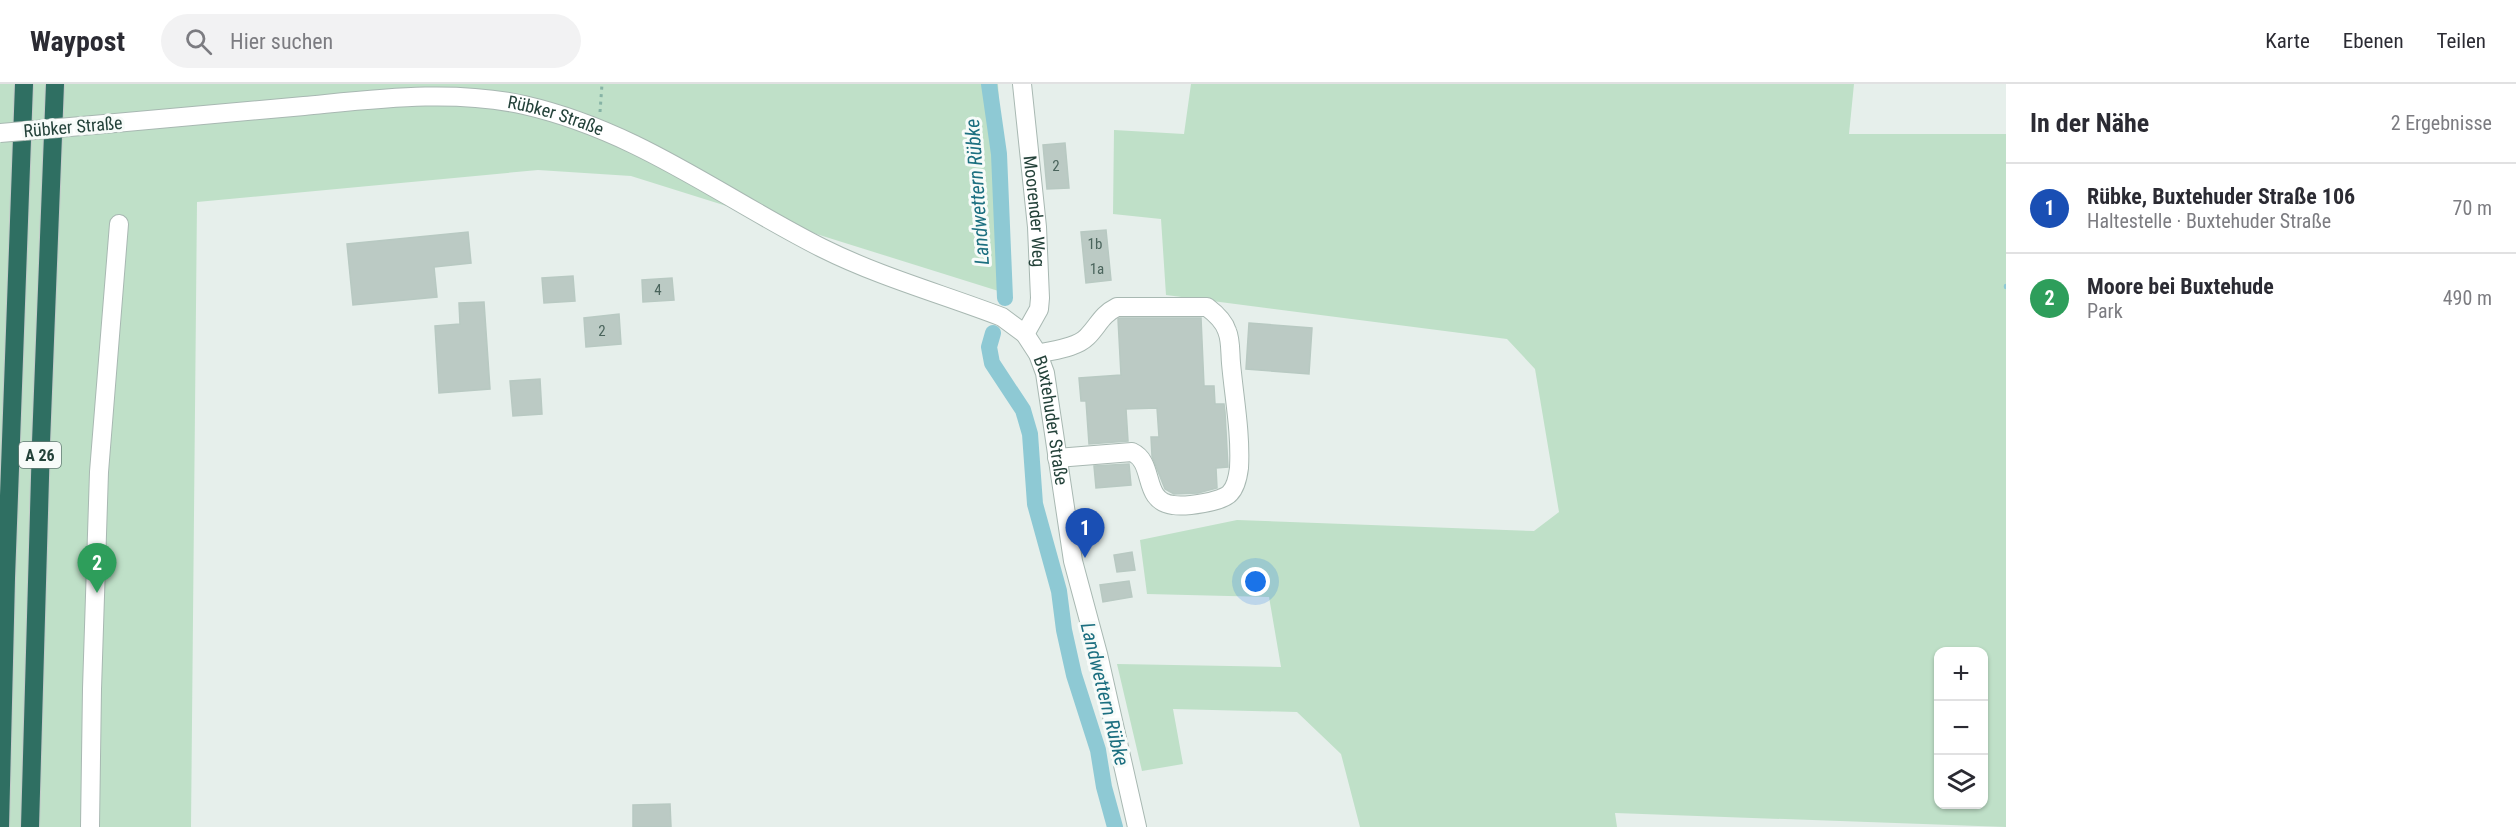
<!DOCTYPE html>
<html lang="de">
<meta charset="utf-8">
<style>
:root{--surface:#fff;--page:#f2f2f3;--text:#2b2b33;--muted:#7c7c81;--line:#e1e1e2;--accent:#855347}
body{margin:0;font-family:"Roboto Condensed",sans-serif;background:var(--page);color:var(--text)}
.controls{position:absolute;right:18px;bottom:18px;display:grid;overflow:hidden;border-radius:12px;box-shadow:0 2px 4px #0004}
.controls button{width:54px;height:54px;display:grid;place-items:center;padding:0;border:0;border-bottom:2px solid var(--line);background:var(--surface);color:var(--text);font:30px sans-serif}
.you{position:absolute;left:1256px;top:498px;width:21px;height:21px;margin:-15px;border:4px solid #fff;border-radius:50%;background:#1a73e8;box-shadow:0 0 0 9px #1a73e833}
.badge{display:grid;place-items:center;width:39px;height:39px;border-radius:50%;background:var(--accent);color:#fff;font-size:20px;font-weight:700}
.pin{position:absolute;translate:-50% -50px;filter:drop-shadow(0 2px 3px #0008)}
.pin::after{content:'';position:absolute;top:32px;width:21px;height:18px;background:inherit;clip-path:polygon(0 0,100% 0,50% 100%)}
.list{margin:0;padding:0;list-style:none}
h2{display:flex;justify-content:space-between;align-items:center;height:78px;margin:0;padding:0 24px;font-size:26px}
h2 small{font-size:20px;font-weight:400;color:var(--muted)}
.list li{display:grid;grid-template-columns:39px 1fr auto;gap:18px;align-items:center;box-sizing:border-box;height:90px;padding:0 24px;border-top:2px solid var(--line)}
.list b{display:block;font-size:22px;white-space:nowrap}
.list p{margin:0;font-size:20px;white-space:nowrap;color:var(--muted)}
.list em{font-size:20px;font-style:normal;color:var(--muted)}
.icon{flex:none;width:33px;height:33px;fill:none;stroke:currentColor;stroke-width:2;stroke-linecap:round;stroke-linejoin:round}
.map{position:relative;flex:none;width:2006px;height:743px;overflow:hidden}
header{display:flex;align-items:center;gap:36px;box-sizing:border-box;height:84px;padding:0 30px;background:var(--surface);border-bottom:2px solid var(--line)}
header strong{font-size:28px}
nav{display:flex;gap:33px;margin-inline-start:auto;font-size:21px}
.search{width:420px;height:54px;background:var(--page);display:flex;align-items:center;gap:15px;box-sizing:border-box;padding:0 21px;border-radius:33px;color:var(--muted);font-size:22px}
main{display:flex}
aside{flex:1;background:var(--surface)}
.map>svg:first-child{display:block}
.green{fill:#bfe0c8;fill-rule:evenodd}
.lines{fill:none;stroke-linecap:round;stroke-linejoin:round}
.stream{stroke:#8ec9d4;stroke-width:4.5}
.canal{stroke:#8ec9d4;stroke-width:16}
.building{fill:#bbcac4;stroke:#b8c9c2;stroke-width:1.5}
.minor-casing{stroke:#a8b8b2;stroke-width:20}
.highway-casing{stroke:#c2cac8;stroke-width:20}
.path{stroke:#86b3a5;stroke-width:3;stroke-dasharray:3 4.5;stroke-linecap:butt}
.minor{stroke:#fff;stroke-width:18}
.highway{stroke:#2f6f62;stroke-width:18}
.minor-bridge-casing{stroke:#a8b8b2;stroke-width:20;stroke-linecap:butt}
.minor-bridge{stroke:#fff;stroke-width:18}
.labels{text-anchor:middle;stroke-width:6;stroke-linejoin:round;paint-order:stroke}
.number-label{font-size:15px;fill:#4a645c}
.shield{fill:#f7fbf9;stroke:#637a73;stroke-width:1.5}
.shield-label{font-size:16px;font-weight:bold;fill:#24423a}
.street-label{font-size:18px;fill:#24423a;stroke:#f7fbf9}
.water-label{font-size:20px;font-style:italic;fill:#1c6f80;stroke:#f7fbf9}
</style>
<header>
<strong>Waypost</strong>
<div class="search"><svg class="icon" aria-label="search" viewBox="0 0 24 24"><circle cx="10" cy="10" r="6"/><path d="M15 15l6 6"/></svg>Hier suchen</div>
<nav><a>Karte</a><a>Ebenen</a><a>Teilen</a></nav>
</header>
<main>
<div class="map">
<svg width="2006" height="743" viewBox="0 0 2006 743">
<rect width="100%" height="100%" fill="#e6efeb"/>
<g class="green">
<path d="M0,0H998L1008,210L631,92L538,86L197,118L191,743H0Z"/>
<path d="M1191,0H1854L1849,50H2006V743L1615,729L1617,743H1360L1341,670L1297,628L1173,625L1183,680L1142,687L1117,580L1281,583L1269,513L1147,510L1140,456L1237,436L1534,447L1559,428L1535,285L1507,255L1166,211L1161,135L1113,130L1114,46L1184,50ZM1938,568H1984V720H1938Z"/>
</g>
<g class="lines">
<path class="stream" d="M2006,203V202"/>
<g class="canal">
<path d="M989,0L999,70L1005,214"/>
<path d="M993,249L989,263L992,279L1023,326L1030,350L1035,420L1059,507L1064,546L1074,591L1098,666L1104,703L1115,743"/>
</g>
</g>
<g class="building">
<path d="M1065,59L1069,104L1047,105L1043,61Z"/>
<path d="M1106,146L1111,196L1086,199L1081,148Z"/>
<path d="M468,148L471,179L434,183L437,213L353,221L347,160Z"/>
<path d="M573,192L575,217L544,219L542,194Z"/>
<path d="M672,194L674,216L643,218L642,196Z"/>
<path d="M484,218L490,305L439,309L435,242L460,240L459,219Z"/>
<path d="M619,230L621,260L586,263L584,234Z"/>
<path d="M1120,234H1201L1204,302H1214L1215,320H1224L1225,328L1228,383L1216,384L1217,404L1198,409L1174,410L1165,405L1152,372L1151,353H1159L1157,324L1126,325L1128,357L1089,360L1086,317H1081L1079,294L1121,291L1118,235Z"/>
<path d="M1249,239L1312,244L1309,290L1246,285Z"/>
<path d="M540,295L542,330L513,332L510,297Z"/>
<path d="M1129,380L1131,401L1096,404L1094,382Z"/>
<path d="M1132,468L1135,486L1117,488L1114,471Z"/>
<path d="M1129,497L1132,513L1103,518L1100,501Z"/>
<path d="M670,720L671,743H633V721Z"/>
</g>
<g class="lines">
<defs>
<g id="minor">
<path id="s1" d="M1022,0L1037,143L1040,214L1039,225L1025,250"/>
<path id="s2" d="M93,41C163,35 233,28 304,22C377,15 452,5 524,21C638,47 721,113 822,164C880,193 942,210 1002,233L1025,250L1038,270L1045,289L1073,477L1098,570L1137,743"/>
<path d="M1038,270C1053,266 1076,264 1087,253C1099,241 1101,231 1117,223H1207C1215,229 1224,237 1227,247C1231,256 1230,269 1231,279C1234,313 1241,349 1239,384C1238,392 1236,403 1230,409C1223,418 1185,423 1173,421C1141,417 1156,379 1132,368L1057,374"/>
<path d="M90,743L92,605L99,388L119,140"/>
</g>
<g id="highway">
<path d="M0,743L6,494L24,0"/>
<path d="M30,743L41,359L55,0"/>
</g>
</defs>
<use href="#minor" class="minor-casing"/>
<use href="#highway" class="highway-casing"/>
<path class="path" d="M600,28L602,0"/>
<use href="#minor" class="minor"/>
<use href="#highway" class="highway"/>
<defs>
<path id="minor-bridge" d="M0,49L93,41"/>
</defs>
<use href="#minor-bridge" class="minor-bridge-casing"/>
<use href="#minor-bridge" class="minor-bridge"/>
</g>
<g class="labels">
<g class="number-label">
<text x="1056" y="87">2</text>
<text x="1095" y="165">1b</text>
<text x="1097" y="190">1a</text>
<text x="658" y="211">4</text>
<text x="602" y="252">2</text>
</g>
<rect class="shield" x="19" y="358" width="42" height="26" rx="4.5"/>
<g class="shield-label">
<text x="40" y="377">A 26</text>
</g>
<g class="street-label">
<text dy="6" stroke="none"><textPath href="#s2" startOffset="466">Rübker Straße</textPath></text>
<text transform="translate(73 43) rotate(-5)" y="6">Rübker Straße</text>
<text dy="6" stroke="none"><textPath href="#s1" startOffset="128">Moorender Weg</textPath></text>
<text dy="6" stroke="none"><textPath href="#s2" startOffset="1078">Buxtehuder Straße</textPath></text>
</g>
<g class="water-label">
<text transform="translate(977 108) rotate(-94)" y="7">Landwettern Rübke</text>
<text transform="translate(1105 610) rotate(76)" y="7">Landwettern Rübke</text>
</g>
</g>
</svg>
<div class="controls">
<button>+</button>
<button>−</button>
<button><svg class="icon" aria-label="layers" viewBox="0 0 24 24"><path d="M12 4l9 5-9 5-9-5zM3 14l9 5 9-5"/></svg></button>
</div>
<div class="you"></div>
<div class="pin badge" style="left:1085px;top:474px;background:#1a4fb4">1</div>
<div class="pin badge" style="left:97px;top:509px;background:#2e9e5b">2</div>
</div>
<aside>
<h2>In der Nähe<small>2 Ergebnisse</small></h2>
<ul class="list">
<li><span class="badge" style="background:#1a4fb4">1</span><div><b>Rübke, Buxtehuder Straße 106</b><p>Haltestelle · Buxtehuder Straße</p></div><em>70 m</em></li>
<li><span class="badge" style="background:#2e9e5b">2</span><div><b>Moore bei Buxtehude</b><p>Park</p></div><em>490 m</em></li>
</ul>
</aside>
</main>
